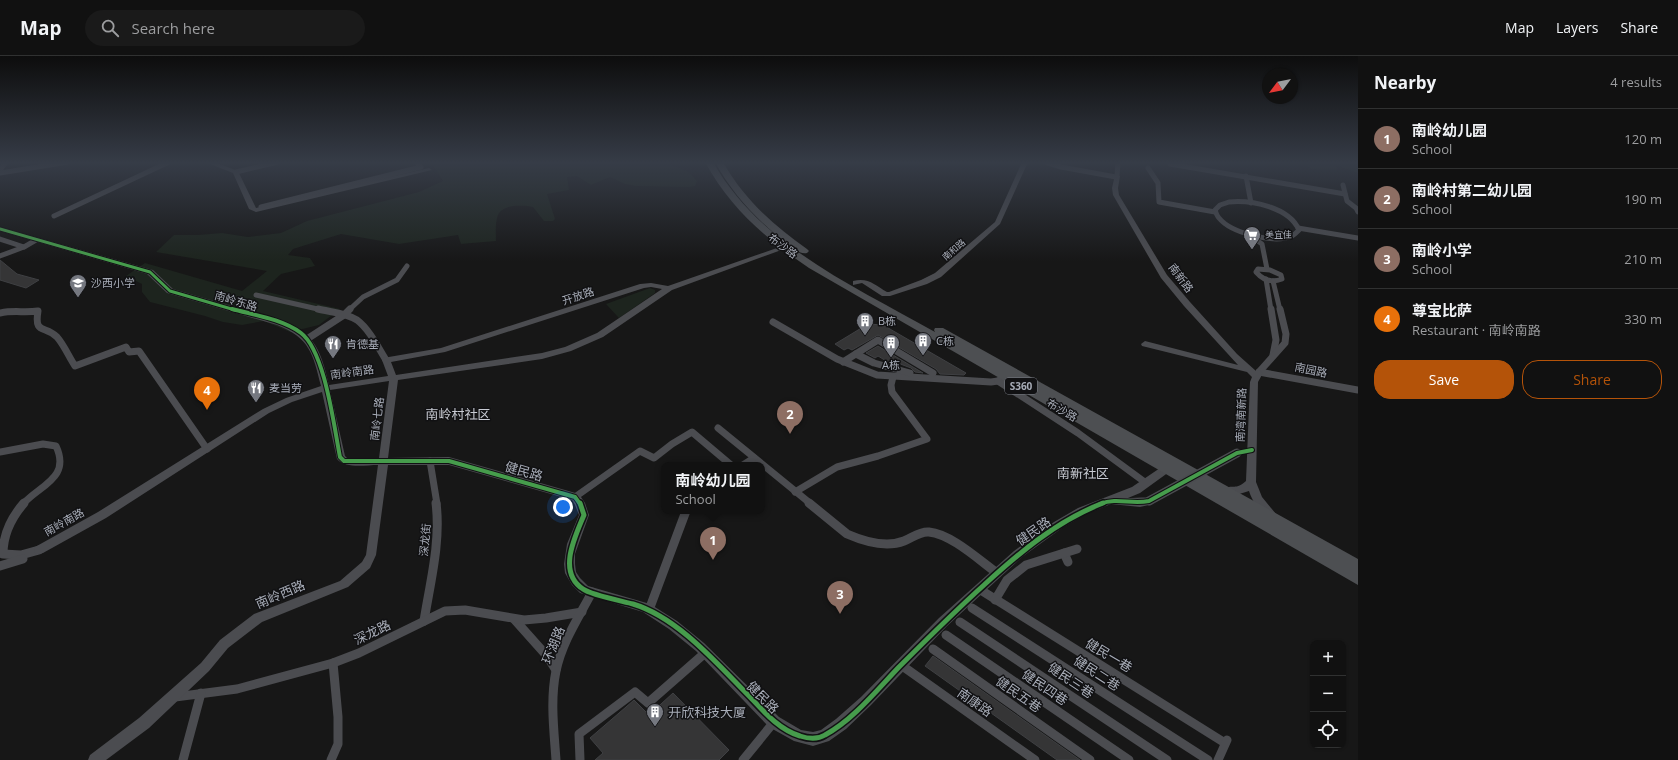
<!DOCTYPE html>
<meta charset="utf-8">
<style>
:root{--surface:#111;--page:#1a1a1a;--text:#f1f3f6;--muted:#9c9d9f;--line:#303131;--accent:#b45309}
body{margin:0;font-family:"Open Sans","Noto Sans SC",sans-serif;background:var(--page);color:var(--text)}
.controls{position:absolute;right:12px;bottom:12px;display:grid;overflow:hidden;border-radius:8px;box-shadow:0 1px 3px #0004}
.controls button{width:36px;height:36px;display:grid;place-items:center;padding:0;border:0;border-bottom:1px solid var(--line);background:var(--surface);color:var(--text);font:20px sans-serif}
.compass{position:absolute;left:1262px;top:12px;width:36px;height:36px;border-radius:50%;background:var(--surface);box-shadow:0 1px 3px #0004;rotate:238deg}
.you{position:absolute;left:563px;top:451px;width:14px;height:14px;margin:-10px;border:3px solid #fff;border-radius:50%;background:#1a73e8;box-shadow:0 0 0 6px #1a73e833}
.badge{display:grid;place-items:center;width:26px;height:26px;border-radius:50%;background:var(--accent);color:#fff;font-size:13px;font-weight:700}
.pin{position:absolute;translate:-50% -33px;filter:drop-shadow(0 1px 2px #0008)}
.pin::after{content:'';position:absolute;top:21px;width:14px;height:12px;background:inherit;clip-path:polygon(0 0,100% 0,50% 100%)}
.popup{position:absolute;left:661px;top:406px;width:104px;height:52px;box-sizing:border-box;display:grid;place-content:center;border-radius:8px;background:var(--surface);filter:drop-shadow(0 1px 3px #0005);font-size:13px;white-space:nowrap;color:var(--muted)}
.popup b{font-size:15px;color:var(--text)}
.popup::after{content:'';position:absolute;left:50%;top:100%;margin-left:-8px;border:8px solid transparent;border-top-color:var(--surface)}
.list{margin:0;padding:0;list-style:none}
h2{display:flex;justify-content:space-between;align-items:center;height:52px;margin:0;padding:0 16px;font-size:17px}
h2 small{font-size:13px;font-weight:400;color:var(--muted)}
.list li{display:grid;grid-template-columns:26px 1fr auto;gap:12px;align-items:center;box-sizing:border-box;height:60px;padding:0 16px;border-top:1px solid var(--line)}
.list b{display:block;font-size:15px;white-space:nowrap}
.list p{margin:0;font-size:13px;white-space:nowrap;color:var(--muted)}
.list em{font-size:13px;font-style:normal;color:var(--muted)}
.actions{display:flex;gap:8px;padding:12px 16px}
.actions a{flex:1;padding:9px 0;border:1px solid var(--accent);border-radius:16px;text-align:center;font-size:14px;color:var(--accent)}
.actions .main{background:var(--accent);color:#fff}
.icon{flex:none;width:22px;height:22px;fill:none;stroke:currentColor;stroke-width:2;stroke-linecap:round;stroke-linejoin:round}
.map{position:relative;flex:none;width:1358px;height:704px;overflow:hidden}
header{display:flex;align-items:center;gap:24px;box-sizing:border-box;height:56px;padding:0 20px;background:var(--surface);border-bottom:1px solid var(--line)}
header strong{font-size:19px}
nav{display:flex;gap:22px;margin-inline-start:auto;font-size:14px}
.search{width:280px;height:36px;background:var(--page);display:flex;align-items:center;gap:10px;box-sizing:border-box;padding:0 14px;border-radius:22px;color:var(--muted);font-size:15px}
main{display:flex}
aside{flex:1;background:var(--surface)}
.map>svg:first-child{display:block}
.green{fill:#1d241e}
.building{fill:#353536;stroke:#3f4043}
.lines{fill:none;stroke-linecap:round;stroke-linejoin:round}
.minor-far2{stroke:#4b4c50;stroke-width:5}
.minor-far1{stroke:#4b4c50;stroke-width:7}
.minor{stroke:#4b4c50;stroke-width:9}
.tertiary{fill:#4b4c50;fill-rule:evenodd}
.primary{fill:#4d4f52;fill-rule:evenodd}
.tertiary-bridge{stroke:#4b4c50;stroke-width:9}
.cycleway-far2-casing{stroke:#111113;stroke-width:5}
.cycleway-far1-casing{stroke:#111113;stroke-width:6}
.cycleway-casing{stroke:#111113;stroke-width:8}
.cycleway-far2{stroke:#469c4c;stroke-width:3}
.cycleway-far1{stroke:#469c4c;stroke-width:4}
.cycleway{stroke:#469c4c;stroke-width:5}
.labels{text-anchor:middle;stroke-width:3;stroke-linejoin:round;paint-order:stroke}
.far-poi-label{font-size:9px;fill:#a8adb8;stroke:#111113;text-anchor:start}
.far-street-label{font-size:9px;fill:#a8adb8;stroke:#111113}
.shield{fill:#111113;stroke:#7b7e86;stroke-width:1}
.shield-label{font-size:10px;font-weight:bold;fill:#a8adb8}
.street-label{font-size:11px;fill:#a8adb8;stroke:#111113}
.poi-label{font-size:11px;fill:#a8adb8;stroke:#111113;text-anchor:start}
.quarter-label{font-size:13px;fill:#c9ccd4;stroke:#111113}
.near-street-label{font-size:13px;fill:#a8adb8;stroke:#111113}
.near-poi-label{font-size:13px;fill:#a8adb8;stroke:#111113;text-anchor:start}
</style>
<header>
<strong>Map</strong>
<div class="search"><svg class="icon" aria-label="search" viewBox="0 0 24 24"><circle cx="10" cy="10" r="6"/><path d="M15 15l6 6"/></svg>Search here</div>
<nav><a>Map</a><a>Layers</a><a>Share</a></nav>
</header>
<main>
<div class="map">
<svg width="1358" height="704" viewBox="0 0 1358 704">
<rect width="100%" height="100%" fill="#171717"/>
<g class="green">
<path d="M431,106H664L689,116L697,125L695,130L689,131L636,130L625,128L610,121L591,129L577,120L567,121L569,134L547,138L555,163L553,165H544L533,151C523,149 503,148 498,159C495,166 496,178 496,185L461,188L458,179L399,188L341,178L293,193L288,199L310,202L315,210L281,218L263,235L340,253L319,269L290,276L264,265L242,269L223,266L205,260L150,246L142,236V228L126,220L145,207L242,235L267,215L156,196L174,179H198L222,177L248,181L281,177L307,165L419,136L443,125Z"/>
<path d="M1301,106H1358V117L1336,109L1337,114L1312,113Z"/>
<path d="M650,232L655,234V237L619,262L606,248Z"/>
</g>
<g class="building">
<path d="M0,204L17,218L39,224L26,232L0,224Z"/>
<path d="M868,268L883,269L966,317L964,319L940,318L936,313L878,279L852,294L848,292L844,294L835,288Z"/>
<path d="M878,290L923,317L915,316L911,312L895,306H888L878,300L875,302L866,297Z"/>
<path d="M933,600L1080,704H1057L925,610Z"/>
<path d="M673,637L729,694L719,704H595L603,697L590,682L626,651L634,644L649,659Z"/>
</g>
<g class="lines">
<g class="minor-far2">
<path d="M1045,106L1061,111L1116,121"/>
<path d="M1170,108L1345,138"/>
<path d="M1148,112L1158,127L1159,146L1215,156"/>
<path d="M0,114L6,106"/>
<path d="M236,116L278,106"/>
<path d="M0,117L68,106"/>
<path d="M1117,120L1118,106"/>
<path d="M1246,120L1251,147"/>
<path d="M1343,129L1347,145L1356,152L1358,156"/>
<path d="M1229,146C1252,144 1289,151 1299,174C1297,176 1294,179 1292,180C1274,188 1231,177 1219,162C1217,160 1216,157 1215,154L1220,149Z"/>
<path d="M261,151L421,111L416,106"/>
<path d="M54,160L169,106"/>
<path d="M1298,172L1358,182"/>
<path d="M1252,181L1262,188L1267,213"/>
<path d="M0,183L24,191L36,184"/>
<path d="M0,200L24,191"/>
<path d="M1258,213L1270,214L1281,219L1282,223C1272,227 1263,224 1256,216Z"/>
<path d="M1266,223L1271,254"/>
<path d="M1273,225L1280,254"/>
<path d="M256,239L322,254"/>
<path d="M349,254L363,241L397,224L407,210"/>
</g>
<g class="minor-far1">
<path d="M318,253C330,256 346,257 357,264C369,273 378,291 386,304"/>
<path d="M1271,253L1276,284L1273,299"/>
<path d="M0,257C14,254 24,257 38,255C34,279 45,269 57,281C64,289 69,301 75,310L126,291L129,296L139,295L207,393"/>
<path d="M773,266L837,303L877,319L991,326L998,325L1005,321"/>
<path d="M307,283L344,259L350,253"/>
<path d="M856,298L874,307L910,317"/>
<path d="M843,306L878,284L933,317"/>
<path d="M1259,316L1285,287L1286,278L1280,253"/>
<path d="M1259,316L1358,334"/>
<path d="M998,325L1078,377L1146,427"/>
<path d="M718,372L811,448"/>
<path d="M0,396L43,388L56,390C71,422 40,429 23,448"/>
<path d="M430,405L437,448"/>
<path d="M743,409L754,402"/>
<path d="M795,436L837,411L878,400L927,383L892,336L891,329L893,321"/>
<path d="M575,441L640,395L654,402L672,388L692,376L731,409"/>
</g>
<g class="minor">
<path d="M24,447C11,462 3,479 3,498L21,499L39,494"/>
<path d="M809,447L847,478C863,485 886,492 904,485C912,482 920,475 929,476C951,478 979,504 997,517"/>
<path d="M1064,497L1068,506"/>
<path d="M0,510L23,503"/>
<path d="M979,533L1225,687"/>
<path d="M995,544L1007,524L1026,509L1077,493"/>
<path d="M972,552L1208,704"/>
<path d="M649,554L686,455"/>
<path d="M514,563L547,600L556,614"/>
<path d="M424,565C430,527 441,486 436,447"/>
<path d="M960,566L1167,704"/>
<path d="M946,579L1129,704"/>
<path d="M933,593L1090,704"/>
<path d="M901,609L1035,704"/>
<path d="M175,641L237,633L333,607L359,597L445,555L465,554L524,564L546,562L582,556"/>
<path d="M183,704L201,637"/>
<path d="M331,704L338,688V661L333,607"/>
<path d="M556,704C554,675 550,644 556,615C562,586 579,561 592,536"/>
<path d="M580,704L579,678L635,636L648,647L705,597"/>
<path d="M743,704L774,666"/>
<path d="M1218,704L1227,684"/>
</g>
<g class="tertiary">
<path d="M205,106H214L238,115L256,152L429,112L432,114L256,156L249,153L233,117Z"/>
<path d="M1022,106H1028L1000,168L941,221L927,228L890,240H882L862,227L853,229V225C868,221 875,229 887,236H889L921,224L935,217L995,166Z"/>
<path d="M1115,119L1120,120L1118,132L1119,139L1167,219L1190,246L1237,298L1256,315L1259,314L1263,317L1258,326L1256,426L1262,441L1276,458L1275,461C1262,465 1252,444 1249,435L1236,439L1222,438L1221,435L1222,432C1233,429 1236,434 1246,425L1250,326L1252,321L1247,316L1142,290L1141,288L1145,285L1238,309L1184,250L1161,222L1113,139L1112,132Z"/>
<path d="M0,171L153,214L173,233L283,265C316,278 321,296 329,329L388,320L382,304L383,302L441,292L640,228L651,227L668,230L791,187H795V189L672,234L603,281L571,295L542,303L398,324L388,402L449,401L579,438L585,447L589,459L575,498V508L576,516L580,522L588,530L650,548L677,565L704,587L779,661L801,674L813,676L821,674L836,663L861,641L939,562L1014,495L1054,466L1078,452L1132,431L1163,410H1169L1171,413L1169,416L1140,437L1128,442C1135,442 1148,441 1153,442L1154,445L1153,448L1140,451L1111,448L1086,458L1062,472L1022,501L947,570L871,649L846,673L829,685L813,690L794,685L769,671L696,595L669,573L643,556L580,537L572,529L565,517L564,508L567,488L579,459L575,449L572,444L449,409H388L376,499L370,512L348,531L262,566L228,592L209,615L149,672L106,704H88L90,699L139,662L201,607L220,584L254,558L340,525L362,506L366,499L378,409C365,409 346,413 337,403L322,336L292,346L269,357L106,462L43,497L39,498L35,497L34,494L35,491L98,456L263,353L286,342L321,330C313,298 310,282 277,269L167,237L147,218L0,175ZM651,231L662,233L597,277L565,291L542,297L396,319L391,306L445,296L644,232ZM389,325L379,402H347L345,400L330,334Z"/>
</g>
<g class="primary">
<path d="M705,106H713C761,190 854,230 935,276L934,274L935,272H943L1358,503V529L809,212C765,182 731,153 705,106Z"/>
<path d="M715,106H723C744,143 773,169 807,193L809,195L807,197C800,199 792,191 786,187C757,164 733,139 715,106Z"/>
</g>
<path class="tertiary-bridge" d="M1149,445L1237,397"/>
<defs>
<path id="cycleway-far2" d="M0,173L150,216L170,235L235,254"/>
<g id="cycleway-far1">
<path d="M232,253C254,259 282,263 301,277C325,295 334,371 340,401L344,405H449L575,441L580,448"/>
<path d="M1100,448C1118,441 1131,449 1149,445L1237,397L1252,394"/>
</g>
<path id="cycleway" d="M580,447L584,459C575,481 557,516 583,533C591,539 622,545 633,548C679,562 718,609 751,642C765,657 780,674 800,680C809,683 817,684 825,679C853,664 877,634 899,611C927,583 955,555 984,529C1020,496 1057,465 1103,447"/>
</defs>
<use href="#cycleway-far2" class="cycleway-far2-casing"/>
<use href="#cycleway-far1" class="cycleway-far1-casing"/>
<use href="#cycleway" class="cycleway-casing"/>
<use href="#cycleway-far2" class="cycleway-far2"/>
<use href="#cycleway-far1" class="cycleway-far1"/>
<use href="#cycleway" class="cycleway"/>
</g>
<linearGradient id="sky" x2="0" y2="1"><stop stop-color="#0d0d0d"/><stop offset="0.52" stop-color="#363c47"/><stop offset="1" stop-color="#363c47" stop-opacity="0"/></linearGradient>
<rect width="1358" height="205" fill="url(#sky)"/>
<defs>
<symbol id="supermarket-pin" viewBox="-11 -11 22 30"><path d="M0 17L-7.5 6A9.5 9.5 0 1 1 7.5 6Z" fill="#757880" stroke="#111113"/><path d="M-6-5.5h2.5l.6 2H6L4.5 2H-2.5L-4.4-4H-6ZM-1.5 3.2a1.3 1.3 0 1 0 .1 0ZM3 3.2a1.3 1.3 0 1 0 .1 0Z" fill="#fff"/></symbol>
<symbol id="school-pin" viewBox="-11 -11 22 30"><path d="M0 17L-7.5 6A9.5 9.5 0 1 1 7.5 6Z" fill="#757880" stroke="#111113"/><path d="M0-5L7-2L0 1L-7-2ZM-4 1L0 2.5L4 1V4Q0 6-4 4Z" fill="#fff"/></symbol>
<symbol id="building-pin" viewBox="-11 -11 22 30"><path d="M0 17L-7.5 6A9.5 9.5 0 1 1 7.5 6Z" fill="#757880" stroke="#111113"/><path d="M-4-6H4V6H1V3H-1V6H-4ZM-2.5-4.3h1.7v1.8h-1.7ZM.8-4.3h1.7v1.8H.8ZM-2.5-1h1.7V.8h-1.7ZM.8-1h1.7V.8H.8Z" fill="#fff"/></symbol>
<symbol id="restaurant-pin" viewBox="-11 -11 22 30"><path d="M0 17L-7.5 6A9.5 9.5 0 1 1 7.5 6Z" fill="#757880" stroke="#111113"/><path d="M-5-6h1v4h1v-4h1v4h1v-4h1v5L-1.5 .5V6h-2V.5L-5-1ZM5-6V6H3V1.5H1.5Q1.5-4 5-6Z" fill="#fff"/></symbol>
</defs>
<g fill-rule="evenodd">
<use href="#supermarket-pin" x="1242" y="169" width="20" height="27"/>
<use href="#school-pin" x="68" y="217" width="20" height="27"/>
<use href="#building-pin" x="855" y="255" width="20" height="27"/>
<use href="#building-pin" x="913" y="275" width="20" height="27"/>
<use href="#building-pin" x="881" y="277" width="20" height="27"/>
<use href="#restaurant-pin" x="323" y="278" width="20" height="27"/>
<use href="#restaurant-pin" x="246" y="322" width="20" height="27"/>
<use href="#building-pin" x="645" y="646" width="20" height="27"/>
</g>
<g class="labels">
<g class="far-poi-label">
<text x="1265" y="182">美宜佳</text>
</g>
<g class="far-street-label">
<text transform="translate(954 194) rotate(-41)" y="3">南和路</text>
</g>
<rect class="shield" x="1005" y="322" width="32" height="16" rx="3"/>
<g class="shield-label">
<text x="1021" y="334">S360</text>
</g>
<g class="street-label">
<text transform="translate(783 190) rotate(36)" y="4">布沙路</text>
<text transform="translate(1181 222) rotate(53)" y="4">南新路</text>
<text transform="translate(578 240) rotate(-18)" y="4">开放路</text>
<text transform="translate(236 245) rotate(16)" y="4">南岭东路</text>
<text transform="translate(1311 314) rotate(12)" y="4">南园路</text>
<text transform="translate(352 316) rotate(-8)" y="4">南岭南路</text>
<text transform="translate(1062 354) rotate(30)" y="4">布沙路</text>
<text transform="translate(1241 359) rotate(-88)" y="4">南湾南新路</text>
<text transform="translate(377 363) rotate(-83)" y="4">南岭七路</text>
<text transform="translate(64 466) rotate(-29)" y="4">南岭南路</text>
<text transform="translate(425 484) rotate(-85)" y="4">深龙街</text>
</g>
<g class="poi-label">
<text x="91" y="231">沙西小学</text>
<text x="878" y="269">B栋</text>
<text x="936" y="289">C栋</text>
<text x="346" y="292">肯德基</text>
<text x="891" y="313" text-anchor="middle">A栋</text>
<text x="269" y="336">麦当劳</text>
</g>
<g class="quarter-label">
<text x="458" y="363">南岭村社区</text>
<text x="1083" y="422">南新社区</text>
</g>
<g class="near-street-label">
<text transform="translate(524 415) rotate(16)" y="5">健民路</text>
<text transform="translate(1033 475) rotate(-35)" y="5">健民路</text>
<text transform="translate(280 538) rotate(-23)" y="5">南岭西路</text>
<text transform="translate(372 576) rotate(-26)" y="5">深龙路</text>
<text transform="translate(553 589) rotate(-68)" y="5">环湖路</text>
<text transform="translate(1109 599) rotate(31)" y="5">健民一巷</text>
<text transform="translate(1097 617) rotate(33)" y="5">健民二巷</text>
<text transform="translate(1071 624) rotate(34)" y="5">健民三巷</text>
<text transform="translate(1045 631) rotate(34)" y="5">健民四巷</text>
<text transform="translate(1019 638) rotate(35)" y="5">健民五巷</text>
<text transform="translate(763 641) rotate(45)" y="5">健民路</text>
<text transform="translate(975 646) rotate(35)" y="5">南康路</text>
</g>
<g class="near-poi-label">
<text x="668" y="661">开欣科技大厦</text>
</g>
</g>
</svg>
<div class="controls">
<button>+</button>
<button>−</button>
<button><svg class="icon" aria-label="locate" viewBox="0 0 24 24"><circle cx="12" cy="12" r="6"/><path d="M12 2v4M12 18v4M2 12h4M18 12h4"/></svg></button>
</div>
<svg class="compass" viewBox="-18 -18 36 36"><path d="M0-13l5 13h-10z" fill="#e53935"/><path d="M0 13l5-13h-10z" fill="#9c9d9f"/></svg>
<div class="you"></div>
<div class="pin badge" style="left:713px;top:504px;background:#8d6e63">1</div>
<div class="popup"><b>南岭幼儿园</b>School</div>
<div class="pin badge" style="left:790px;top:378px;background:#8d6e63">2</div>
<div class="pin badge" style="left:840px;top:558px;background:#8d6e63">3</div>
<div class="pin badge" style="left:207px;top:354px;background:#e8710a">4</div>
</div>
<aside>
<h2>Nearby<small>4 results</small></h2>
<ul class="list">
<li><span class="badge" style="background:#8d6e63">1</span><div><b>南岭幼儿园</b><p>School</p></div><em>120 m</em></li>
<li><span class="badge" style="background:#8d6e63">2</span><div><b>南岭村第二幼儿园</b><p>School</p></div><em>190 m</em></li>
<li><span class="badge" style="background:#8d6e63">3</span><div><b>南岭小学</b><p>School</p></div><em>210 m</em></li>
<li><span class="badge" style="background:#e8710a">4</span><div><b>尊宝比萨</b><p>Restaurant · 南岭南路</p></div><em>330 m</em></li>
</ul>
<div class="actions"><a class="main">Save</a><a>Share</a></div>
</aside>
</main>
